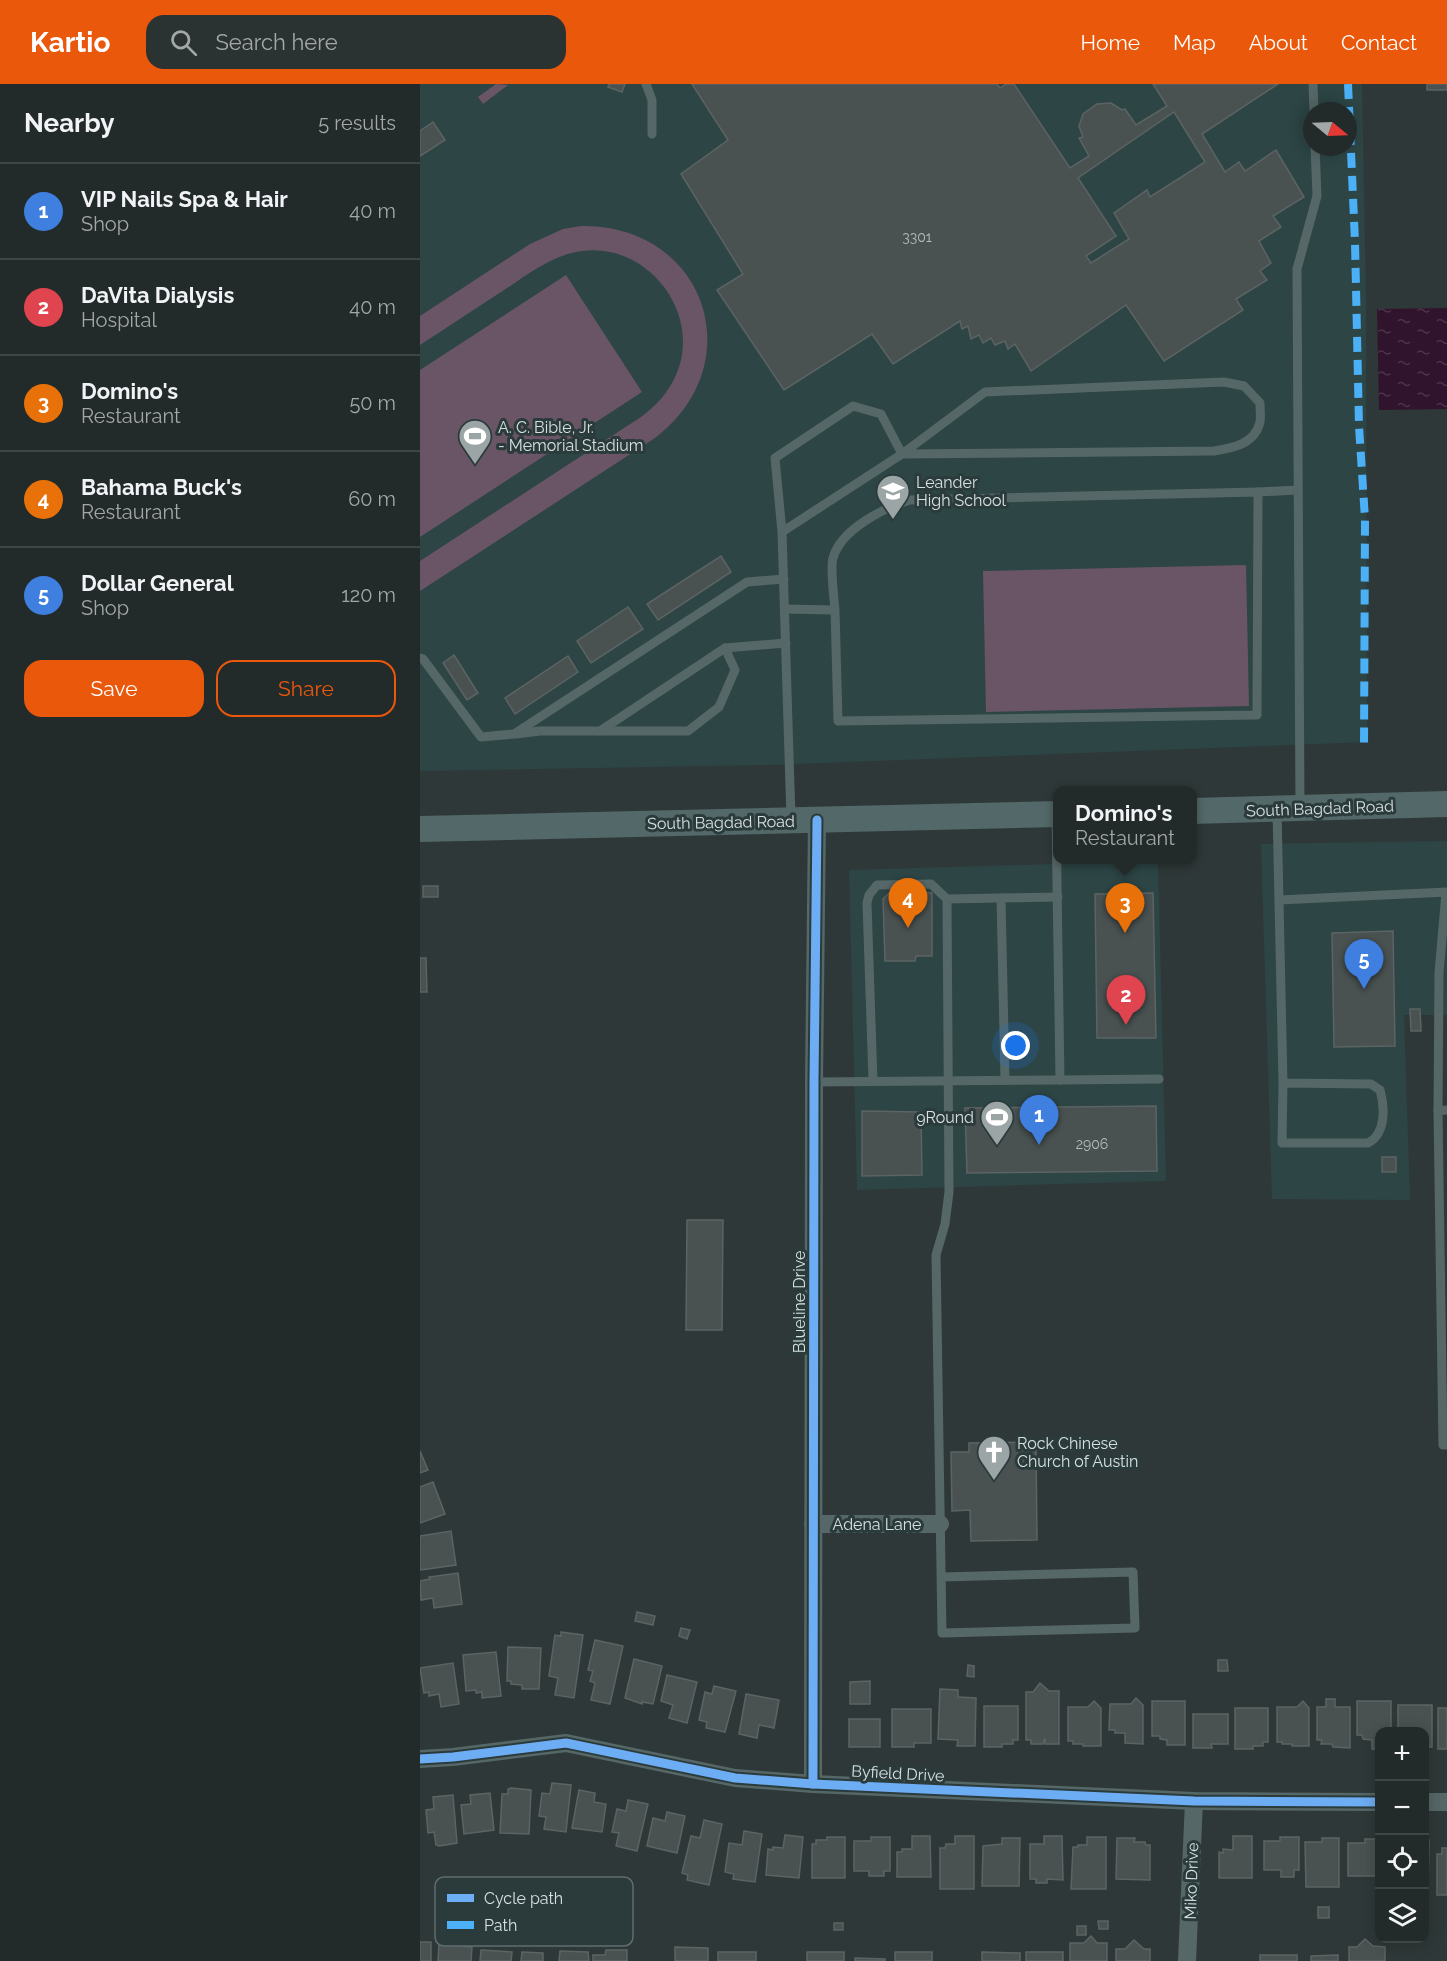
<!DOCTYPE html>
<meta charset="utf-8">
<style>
:root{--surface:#232a2a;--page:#2b3232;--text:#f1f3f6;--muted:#a3a7a8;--line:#404647;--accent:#ea580c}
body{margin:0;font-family:Raleway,sans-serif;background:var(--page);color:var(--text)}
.controls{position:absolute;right:18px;bottom:18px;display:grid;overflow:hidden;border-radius:12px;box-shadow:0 3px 15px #0003}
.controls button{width:54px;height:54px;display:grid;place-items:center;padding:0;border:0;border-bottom:2px solid var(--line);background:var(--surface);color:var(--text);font:30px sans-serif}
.compass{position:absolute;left:883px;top:18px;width:54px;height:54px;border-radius:50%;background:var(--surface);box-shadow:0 3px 15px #0003;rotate:109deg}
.you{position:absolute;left:596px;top:962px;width:21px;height:21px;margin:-15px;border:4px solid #fff;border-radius:50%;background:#1a73e8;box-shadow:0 0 0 9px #1a73e833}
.badge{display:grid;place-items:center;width:39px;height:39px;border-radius:50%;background:var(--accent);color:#fff;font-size:20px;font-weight:700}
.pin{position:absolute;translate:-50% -50px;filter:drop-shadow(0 2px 3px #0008)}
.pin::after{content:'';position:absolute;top:32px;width:21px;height:18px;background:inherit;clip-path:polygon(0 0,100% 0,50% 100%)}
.popup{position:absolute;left:633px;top:702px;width:144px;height:78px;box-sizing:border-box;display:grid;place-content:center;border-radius:12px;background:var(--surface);filter:drop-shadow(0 2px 4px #0005);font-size:20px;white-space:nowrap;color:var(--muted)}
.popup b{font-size:22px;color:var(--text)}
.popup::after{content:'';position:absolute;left:50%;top:100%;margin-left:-12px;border:12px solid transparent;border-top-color:var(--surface)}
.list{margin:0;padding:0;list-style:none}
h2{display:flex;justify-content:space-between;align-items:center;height:78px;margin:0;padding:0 24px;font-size:26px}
h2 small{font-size:20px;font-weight:400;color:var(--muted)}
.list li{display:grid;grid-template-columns:39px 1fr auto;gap:18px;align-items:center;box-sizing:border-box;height:96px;padding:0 24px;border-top:2px solid var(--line)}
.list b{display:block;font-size:22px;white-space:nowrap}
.list p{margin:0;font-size:20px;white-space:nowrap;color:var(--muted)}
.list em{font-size:20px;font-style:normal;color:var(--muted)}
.actions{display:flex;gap:12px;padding:18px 24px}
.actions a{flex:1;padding:14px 0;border:2px solid var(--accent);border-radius:18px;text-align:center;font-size:21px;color:var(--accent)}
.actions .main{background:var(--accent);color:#fff}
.icon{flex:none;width:33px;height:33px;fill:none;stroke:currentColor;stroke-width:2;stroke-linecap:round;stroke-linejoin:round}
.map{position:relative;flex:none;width:1027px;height:1877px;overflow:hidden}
header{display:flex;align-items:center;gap:36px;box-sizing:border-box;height:84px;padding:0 30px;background:var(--accent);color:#fff}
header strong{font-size:28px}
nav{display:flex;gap:33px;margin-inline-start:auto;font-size:21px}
.search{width:420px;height:54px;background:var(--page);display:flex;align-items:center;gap:15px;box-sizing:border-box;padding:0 21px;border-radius:18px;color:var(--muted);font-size:22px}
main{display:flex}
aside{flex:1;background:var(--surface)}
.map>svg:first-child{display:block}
.built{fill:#2d4545;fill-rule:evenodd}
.green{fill:#695566}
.water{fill:url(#water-ripples)}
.building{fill:#495151;stroke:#5c6363;stroke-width:1.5;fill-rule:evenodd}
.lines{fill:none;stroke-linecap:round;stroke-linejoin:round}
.service{stroke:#566767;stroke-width:9}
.minor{stroke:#566767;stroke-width:18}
.secondary{stroke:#536868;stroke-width:26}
.quiet{stroke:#4cb0f7;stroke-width:8;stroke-dasharray:15 8;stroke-linecap:butt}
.cycleway-casing{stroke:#2b3b3c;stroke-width:13}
.cycleway{stroke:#6dadf4;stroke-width:9}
.labels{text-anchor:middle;stroke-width:6;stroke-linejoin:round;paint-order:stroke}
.number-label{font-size:14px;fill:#b4bcbc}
.poi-label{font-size:16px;fill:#d7e0e0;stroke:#2b3b3c;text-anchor:start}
.street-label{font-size:16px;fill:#d7e0e0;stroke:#2b3b3c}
.key{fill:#2b3b3c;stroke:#5f6d6d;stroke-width:1.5}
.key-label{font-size:16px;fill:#d7e0e0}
</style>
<header>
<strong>Kartio</strong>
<div class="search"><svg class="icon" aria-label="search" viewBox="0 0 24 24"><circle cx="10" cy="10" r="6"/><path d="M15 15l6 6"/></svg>Search here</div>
<nav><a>Home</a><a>Map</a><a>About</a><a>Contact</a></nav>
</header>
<main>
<aside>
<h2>Nearby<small>5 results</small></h2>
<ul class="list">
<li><span class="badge" style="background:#3f7fe0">1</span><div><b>VIP Nails Spa &amp; Hair</b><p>Shop</p></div><em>40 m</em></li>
<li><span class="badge" style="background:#e0444e">2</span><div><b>DaVita Dialysis</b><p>Hospital</p></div><em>40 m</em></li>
<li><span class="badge" style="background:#e8710a">3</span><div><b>Domino's</b><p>Restaurant</p></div><em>50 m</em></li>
<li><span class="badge" style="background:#e8710a">4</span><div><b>Bahama Buck's</b><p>Restaurant</p></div><em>60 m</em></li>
<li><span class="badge" style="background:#3f7fe0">5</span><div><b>Dollar General</b><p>Shop</p></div><em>120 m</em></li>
</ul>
<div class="actions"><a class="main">Save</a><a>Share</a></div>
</aside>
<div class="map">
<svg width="1027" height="1877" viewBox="0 0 1027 1877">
<defs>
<pattern id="water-ripples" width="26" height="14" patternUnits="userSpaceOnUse" patternTransform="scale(1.5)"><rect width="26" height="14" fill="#30132c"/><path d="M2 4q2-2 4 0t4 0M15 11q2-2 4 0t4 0" fill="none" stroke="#4d354a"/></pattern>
</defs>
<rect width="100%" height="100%" fill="#2f3838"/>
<g class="built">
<path d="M0,0H942L946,215L947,658L349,681L0,687ZM892,27H928V63H892Z"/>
<path d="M1027,757V931H984L990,1116L852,1115L841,760Z"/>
<path d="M738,777L746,1097L437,1106L429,786Z"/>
</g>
<g class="green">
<path d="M76,0L88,1L63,20L58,13Z"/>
<path d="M161,142C285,140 333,279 235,354L0,507V477L221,333C236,322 248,309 256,291C283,230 228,158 162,167C131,171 106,192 81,208C54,226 27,243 0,261V232L110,160L143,145Z"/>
<path d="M146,191L222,308L0,453V286Z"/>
<path d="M826,481L829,622L566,628L563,487Z"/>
</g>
<path class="water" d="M1027,224V325L959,326L957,225Z"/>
<g class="building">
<path d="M189,0H205L202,8L188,3Z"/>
<path d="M272,0H577L580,4L586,0H594L650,84L669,72L659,54L663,53L659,42L663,30L677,20L691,19L702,26L705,25L716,41L747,22L733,0H858L782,50L805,88L819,78L825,87L856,66L884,113L853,132L861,143L839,157L851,179L840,187L847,196L816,215L823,226L744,277L706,221L611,287L595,260L588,265L585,257L575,261L571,254L563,259L559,251L551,255L548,242L542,245L540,237L473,280L452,250L364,306L297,206L323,190L261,90L308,56ZM754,28L785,78L730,113L727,106L694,129L709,155L671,179L666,172L696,152L658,94Z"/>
<rect x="1007" y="0" width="20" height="6"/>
<path d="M13,38L25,56L0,72V47Z"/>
<path d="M301,472L311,488L238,536L227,520Z"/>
<path d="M208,523L223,545L171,579L157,557Z"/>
<path d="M34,571L58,609L47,616L23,579Z"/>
<path d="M148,572L158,588L95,630L85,614Z"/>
<rect x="3" y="802" width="15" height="11"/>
<path d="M471,807L512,809V872H496L495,877H465L463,815Z"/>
<path d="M733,809L736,954H677L675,810Z"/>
<path d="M973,847L975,962L914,963L912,849Z"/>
<path d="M0,874H6L7,908H0Z"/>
<path d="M990,925H1000L1001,947H991Z"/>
<path d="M736,1022L737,1087L547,1089L545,1024Z"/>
<path d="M442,1027L501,1028L502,1091L442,1092Z"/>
<rect x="962" y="1073" width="14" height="15"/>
<path d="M267,1136H303L302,1246H266Z"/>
<path d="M616,1358L617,1456L551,1457L550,1426L532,1427L531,1368H549V1359Z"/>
<path d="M0,1367L8,1386L0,1389Z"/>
<path d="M13,1398L25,1430L0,1439V1403Z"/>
<path d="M31,1447L36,1481L0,1486V1452Z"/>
<path d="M38,1489L42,1520L14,1524L13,1514L1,1516L0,1497L10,1495L9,1493Z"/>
<path d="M217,1528L235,1532L233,1541L215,1537Z"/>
<path d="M261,1544L270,1546L267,1555L259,1552Z"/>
<path d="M141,1548L163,1551L154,1614L135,1611L138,1594L129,1592L135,1551L141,1552Z"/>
<path d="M175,1556L203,1562L190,1620L171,1616L175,1599L170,1597L173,1587L168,1586Z"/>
<path d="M88,1563L121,1564L119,1605H102V1601L91,1600V1597H87Z"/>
<path d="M76,1568L81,1612L62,1614V1608L56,1609V1606L46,1607L43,1571Z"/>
<path d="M214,1575L242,1582L233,1620L222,1618V1620L205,1614Z"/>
<path d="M798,1576H807L808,1587H798Z"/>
<path d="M33,1579L39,1620L21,1623L19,1610L9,1612V1608L4,1609L0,1584Z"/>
<path d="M548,1581L554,1582V1593L547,1592Z"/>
<path d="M247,1591L277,1598L267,1639L249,1634L253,1621L241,1617Z"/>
<path d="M450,1597V1620H430V1598Z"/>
<path d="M620,1599L629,1607H639V1660H625V1654L623,1660H611V1656H606V1608H613Z"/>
<path d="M294,1602L316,1607L305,1648L286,1644L287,1638L279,1636L285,1608L292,1610Z"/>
<path d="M520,1605L538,1606V1613L556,1614L555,1662H537L538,1656L518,1655Z"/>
<path d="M326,1610L359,1616L354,1644L339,1641L337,1654L319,1650Z"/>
<path d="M716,1614L723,1621V1660L705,1659V1649H695V1646H689L690,1620H711Z"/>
<path d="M906,1615H915V1623H930V1664L913,1663L912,1660H901L902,1656H897V1623H906Z"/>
<path d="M674,1617L681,1624V1662H663V1660H653V1657H648V1623H668Z"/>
<path d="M732,1617H765V1661H747V1656L740,1655V1652H732Z"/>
<path d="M883,1617L889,1624V1662H872V1660H862V1658H857V1623H877Z"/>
<path d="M937,1617H971V1648H960V1665H952V1656L943,1655L942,1651H937Z"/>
<path d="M978,1621H1012V1663H1004V1648H978Z"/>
<path d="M564,1622H598V1656H593V1660H582V1663H564Z"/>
<path d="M815,1624H848V1658H843V1662H833V1665H815Z"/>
<rect x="1018" y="1624" width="9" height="41"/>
<path d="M472,1625H511V1659H494V1663H472Z"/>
<path d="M773,1630H808V1660H791L792,1664H773Z"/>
<rect x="429" y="1635" width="31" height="28"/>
<path d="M132,1699L151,1701L146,1748L124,1745L126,1733L119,1732L122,1709L130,1710Z"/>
<path d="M91,1704L111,1706L109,1750L80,1749L82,1710H88V1705Z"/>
<path d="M159,1706L175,1709L174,1718L186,1720L182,1748L152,1744Z"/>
<path d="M70,1709L74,1746L44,1750L41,1721L51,1720L50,1711Z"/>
<path d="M33,1711L37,1759L19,1762L16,1761L14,1748L8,1749L6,1726L14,1725L13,1713Z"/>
<path d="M208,1716L228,1720L217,1767L196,1762L199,1749L192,1748L197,1725L206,1727Z"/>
<path d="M247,1728L265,1732L257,1769L227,1762L233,1734L245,1737Z"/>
<path d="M284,1736L302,1740L289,1801L267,1796L268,1791L262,1789L271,1752L280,1754Z"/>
<path d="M324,1747L342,1750L335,1798L313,1795L314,1790L305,1788L309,1759L322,1761Z"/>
<path d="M365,1751L383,1753L379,1794L346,1791L348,1765L353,1766V1763L363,1764Z"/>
<path d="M492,1752H510L511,1793H477V1768H482V1765H492Z"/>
<path d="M535,1752H554V1805H520V1764H525L526,1760H535Z"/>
<path d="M624,1752H642L643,1796L627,1795V1799H616V1795H610V1760H624Z"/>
<path d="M813,1752H832V1794H799V1768L803,1769V1765L813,1766Z"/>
<path d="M407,1753H425V1794H392V1760H396V1756H407Z"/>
<path d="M451,1753H470V1787H464V1792H449V1787H434V1757H451Z"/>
<path d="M667,1753H686V1805H651L653,1763H658V1761H667Z"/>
<path d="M860,1753H879V1786H874V1793H861V1786H844V1757H860Z"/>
<path d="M582,1754H600L599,1802H562L563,1762L582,1760Z"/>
<path d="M697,1754H715L714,1758H725L726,1761H730V1796L696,1795Z"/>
<path d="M902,1754H919V1803H886L885,1758H902Z"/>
<path d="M945,1755H960V1792H928V1759H945Z"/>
<path d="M1004,1756H1009L1008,1804H1004Z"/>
<path d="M1022,1764H1027V1811H1017V1770H1022Z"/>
<rect x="163" y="1814" width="9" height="9"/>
<rect x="898" y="1823" width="11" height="11"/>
<path d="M678,1837H688V1845H679Z"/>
<rect x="414" y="1839" width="9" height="7"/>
<rect x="657" y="1842" width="9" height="9"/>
<path d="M26,1851L43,1852L42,1862L52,1863L51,1877H18L19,1860L25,1861Z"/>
<path d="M671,1852L677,1859H687V1877H650V1859H664Z"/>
<path d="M945,1855L953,1862L965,1863V1877H929V1863H937Z"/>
<path d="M714,1856L724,1865H730V1877H696V1865H705Z"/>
<rect x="0" y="1858" width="11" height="19"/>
<path d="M255,1863L288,1864V1877H255Z"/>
<path d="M61,1866L92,1868L91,1877H60Z"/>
<path d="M186,1866H207V1877H173V1871H185Z"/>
<path d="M140,1867L168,1868L169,1877H139Z"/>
<path d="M102,1868L123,1869V1877H101Z"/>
<rect x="298" y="1868" width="38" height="9"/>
<rect x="387" y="1868" width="37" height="9"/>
<rect x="475" y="1868" width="37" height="9"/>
<path d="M562,1868L600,1869V1877H562Z"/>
<rect x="606" y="1868" width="37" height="9"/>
<rect x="840" y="1871" width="37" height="6"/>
<path d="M918,1871V1877H891V1872Z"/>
<path d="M435,1874L465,1875V1877H435Z"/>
</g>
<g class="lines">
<g class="service">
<path d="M226,0L232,16V50"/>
<path d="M893,0L894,27"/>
<path d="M838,408L877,406"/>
<path d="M362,448L355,374L433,322L461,330L482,370L565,308L804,298L824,302L840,319C840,325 841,332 840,338C835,360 813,364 794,367L482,370L362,448L371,734"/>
<path d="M365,525L415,526L418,637L837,631L838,408L490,416C464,424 421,445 413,474C410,483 414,514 415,526"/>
<path d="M0,574L3,575L61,653L94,650L327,498L364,495"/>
<path d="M180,647L305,564L366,559"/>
<path d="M96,650L120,647H268L299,623L315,586L305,564"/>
<path d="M880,724L877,185L897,112L895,63"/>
<path d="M857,726L863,999L862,1059H948C966,1050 965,1023 960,1006L951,1000L863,999"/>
<path d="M636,733L640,996L739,995"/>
<path d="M859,816L1027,808"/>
<path d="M585,996L581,814L638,813"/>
<path d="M453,997L447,819L449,811L457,801L511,800L527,815"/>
<path d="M394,998L640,996"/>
<path d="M1027,1026L1018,1027L1023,1361H1027"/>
<path d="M1018,1027L1019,889L1026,809"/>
<path d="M521,1493L713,1488L715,1544L522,1549L516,1171L525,1140L529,1108L527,815L581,814"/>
</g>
<g class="minor">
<path d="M393,1440H520"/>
<path d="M0,1675L33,1673L146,1659L315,1694L393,1700L774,1717L960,1718"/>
<path d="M393,1700L394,998L397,736"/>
<path d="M1004,1718H1027"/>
<path d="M767,1877L774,1717"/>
</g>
<g class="secondary">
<path d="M772,727L1027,720"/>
<path d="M0,745L638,730"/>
</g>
<path class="quiet" d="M928,0L935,158L939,342L945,435L944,665"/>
<defs>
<g id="cycleway">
<path d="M0,1675L33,1673L146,1659L315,1694L393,1700L774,1717L960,1718"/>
<path d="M393,1700L394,998L397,736"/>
</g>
</defs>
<use href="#cycleway" class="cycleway-casing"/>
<use href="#cycleway" class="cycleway"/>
</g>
<defs>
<symbol id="stadium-pin" viewBox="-11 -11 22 30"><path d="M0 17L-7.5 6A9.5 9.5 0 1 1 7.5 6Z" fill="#9ca5a5" stroke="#2b3b3c"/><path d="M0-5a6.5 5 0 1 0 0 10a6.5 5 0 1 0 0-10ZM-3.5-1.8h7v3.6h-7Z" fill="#fff"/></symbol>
<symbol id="school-pin" viewBox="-11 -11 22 30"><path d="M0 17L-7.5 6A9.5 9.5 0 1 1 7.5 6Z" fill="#9ca5a5" stroke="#2b3b3c"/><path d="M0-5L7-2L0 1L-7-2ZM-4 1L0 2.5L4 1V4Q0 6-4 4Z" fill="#fff"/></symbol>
<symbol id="church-pin" viewBox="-11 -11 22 30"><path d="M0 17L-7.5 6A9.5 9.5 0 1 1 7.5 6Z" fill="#9ca5a5" stroke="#2b3b3c"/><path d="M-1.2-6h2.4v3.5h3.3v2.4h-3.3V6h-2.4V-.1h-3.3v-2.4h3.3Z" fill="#fff"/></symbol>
</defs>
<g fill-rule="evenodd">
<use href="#stadium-pin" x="36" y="333" width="38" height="52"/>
<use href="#school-pin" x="454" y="388" width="38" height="52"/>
<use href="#stadium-pin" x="558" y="1014" width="38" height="52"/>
<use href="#church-pin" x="555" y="1349" width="38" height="52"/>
</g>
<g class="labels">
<g class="number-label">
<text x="497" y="158">3301</text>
<text x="672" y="1065">2906</text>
</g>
<g class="poi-label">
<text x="78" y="349">A. C. Bible, Jr.<tspan x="78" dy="18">- Memorial Stadium</tspan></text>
<text x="496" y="404">Leander<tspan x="496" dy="18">High School</tspan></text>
<text x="554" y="1039" text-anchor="end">9Round</text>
<text x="597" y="1365">Rock Chinese<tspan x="597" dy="18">Church of Austin</tspan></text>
</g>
<g class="street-label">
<text transform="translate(900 724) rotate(-2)" y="6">South Bagdad Road</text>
<text transform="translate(301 738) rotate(-1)" y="6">South Bagdad Road</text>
<text transform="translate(379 1218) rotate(-90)" y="6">Blueline Drive</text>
<text x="457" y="1446">Adena Lane</text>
<text transform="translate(478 1689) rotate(3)" y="6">Byfield Drive</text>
<text transform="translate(771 1797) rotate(-88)" y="6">Miko Drive</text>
</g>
</g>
<rect x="15" y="1793" width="198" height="69" rx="9" class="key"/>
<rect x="27" y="1810" width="27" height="8" fill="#6dadf4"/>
<rect x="27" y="1837" width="27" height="8" fill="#4cb0f7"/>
<g class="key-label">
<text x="64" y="1820">Cycle path</text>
<text x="64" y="1847">Path</text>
</g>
</svg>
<div class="controls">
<button>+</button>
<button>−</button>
<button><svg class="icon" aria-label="locate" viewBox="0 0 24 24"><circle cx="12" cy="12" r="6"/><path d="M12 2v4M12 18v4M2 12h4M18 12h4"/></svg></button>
<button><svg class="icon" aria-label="layers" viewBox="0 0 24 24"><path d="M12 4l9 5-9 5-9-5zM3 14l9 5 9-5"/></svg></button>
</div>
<svg class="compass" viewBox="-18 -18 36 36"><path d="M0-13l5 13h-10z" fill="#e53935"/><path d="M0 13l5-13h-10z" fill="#a3a7a8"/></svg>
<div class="you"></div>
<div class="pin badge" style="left:619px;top:1061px;background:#3f7fe0">1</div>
<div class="pin badge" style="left:706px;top:941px;background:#e0444e">2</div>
<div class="pin badge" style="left:705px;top:849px;background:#e8710a">3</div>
<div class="popup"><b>Domino's</b>Restaurant</div>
<div class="pin badge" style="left:488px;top:844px;background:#e8710a">4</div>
<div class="pin badge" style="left:944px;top:905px;background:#3f7fe0">5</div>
</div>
</main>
